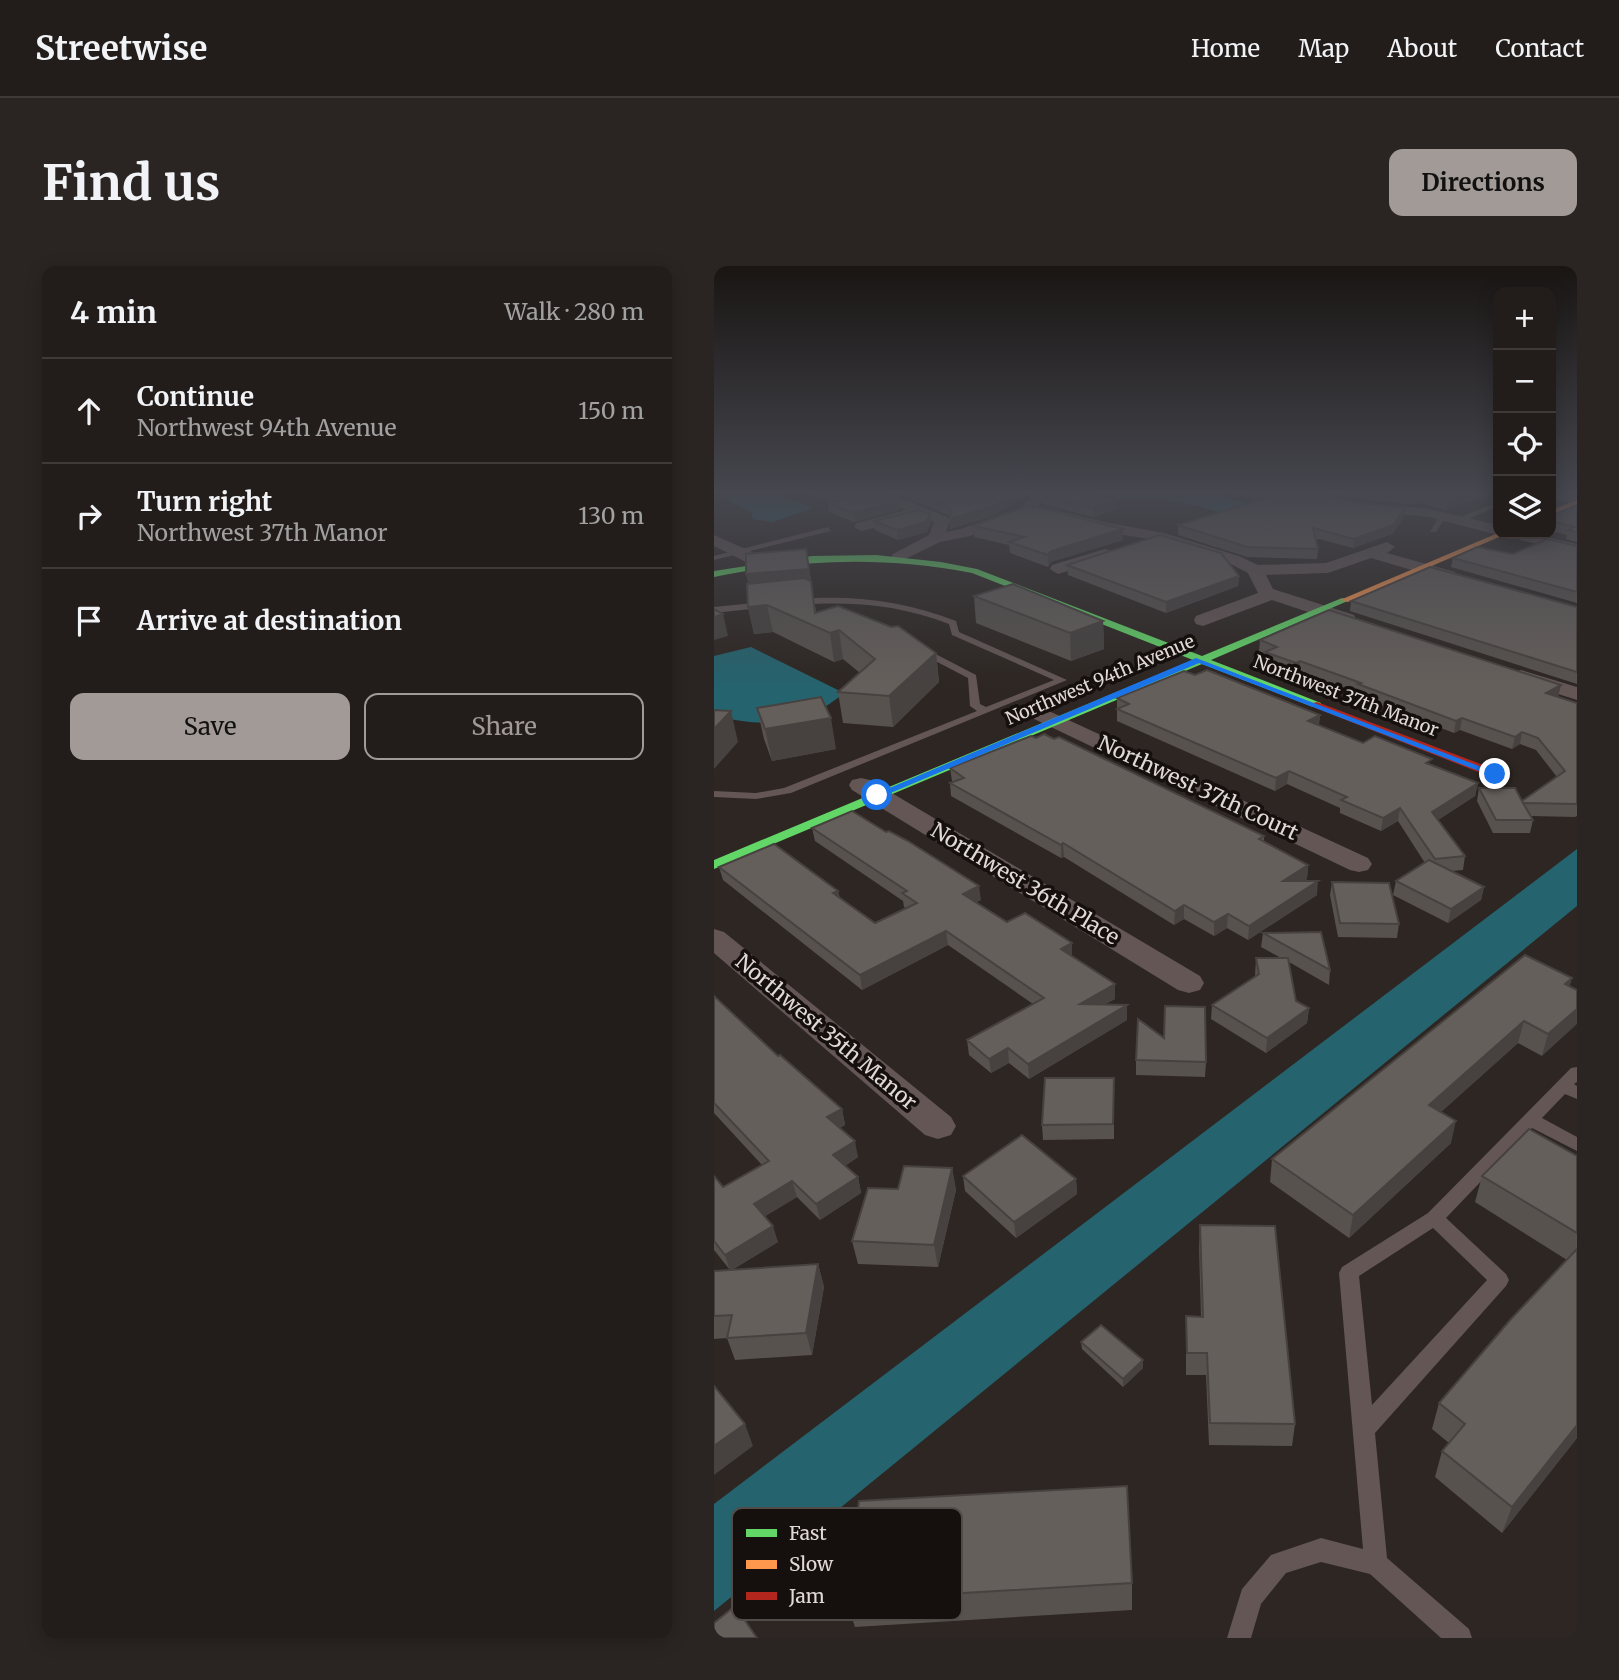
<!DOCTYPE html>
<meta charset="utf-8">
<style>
:root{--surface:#221c1a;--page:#2a2523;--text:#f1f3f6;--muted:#a2a1a2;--line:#3f3a39;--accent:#a29a96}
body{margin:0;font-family:Merriweather,serif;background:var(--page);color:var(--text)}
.controls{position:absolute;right:21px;top:21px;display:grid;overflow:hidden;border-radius:14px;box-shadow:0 4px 18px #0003}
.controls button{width:63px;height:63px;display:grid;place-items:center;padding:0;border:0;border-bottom:2px solid var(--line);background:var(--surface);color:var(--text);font:35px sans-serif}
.stop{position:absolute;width:21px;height:21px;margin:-16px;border:5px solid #1a73e8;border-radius:50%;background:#fff}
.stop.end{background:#1a73e8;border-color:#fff;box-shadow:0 2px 7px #0008}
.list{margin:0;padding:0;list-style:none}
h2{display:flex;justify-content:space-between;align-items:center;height:91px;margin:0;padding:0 28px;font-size:30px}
h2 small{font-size:23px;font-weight:400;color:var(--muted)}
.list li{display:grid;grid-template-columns:46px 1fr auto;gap:21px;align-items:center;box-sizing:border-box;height:105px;padding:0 28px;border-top:2px solid var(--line)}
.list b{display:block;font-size:26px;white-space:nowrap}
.list p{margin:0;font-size:23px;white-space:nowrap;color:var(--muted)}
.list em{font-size:23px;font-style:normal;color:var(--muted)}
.actions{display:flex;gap:14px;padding:21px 28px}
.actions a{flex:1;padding:16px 0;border:2px solid var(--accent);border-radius:14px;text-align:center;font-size:24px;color:var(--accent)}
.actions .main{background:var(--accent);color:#111}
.icon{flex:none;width:38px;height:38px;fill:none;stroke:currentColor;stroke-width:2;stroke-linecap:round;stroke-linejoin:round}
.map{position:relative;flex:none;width:863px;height:1372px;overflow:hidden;border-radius:14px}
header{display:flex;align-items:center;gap:42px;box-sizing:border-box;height:98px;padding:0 35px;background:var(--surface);border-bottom:2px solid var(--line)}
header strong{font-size:33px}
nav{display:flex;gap:38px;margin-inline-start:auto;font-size:24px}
.intro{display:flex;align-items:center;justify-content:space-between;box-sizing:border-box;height:168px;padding:0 42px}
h1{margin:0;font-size:49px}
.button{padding:18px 32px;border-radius:14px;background:var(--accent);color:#111;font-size:24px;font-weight:700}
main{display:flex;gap:42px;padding:0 42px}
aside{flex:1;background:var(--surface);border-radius:14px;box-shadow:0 4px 18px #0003}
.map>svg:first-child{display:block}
.water{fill:#25636e}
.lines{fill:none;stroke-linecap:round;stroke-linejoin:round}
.lane{fill:#635655;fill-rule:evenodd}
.street{fill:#635655;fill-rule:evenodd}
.fast{fill:#63d668;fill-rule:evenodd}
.slow{fill:#ff974d;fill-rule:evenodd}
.jam{fill:#b3261e;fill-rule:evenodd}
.wall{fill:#57524e}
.shaded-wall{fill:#474240}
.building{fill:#655f5b;stroke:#474240;stroke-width:2}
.route{fill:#1a73e8}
.labels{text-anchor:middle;stroke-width:7;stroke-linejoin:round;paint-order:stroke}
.far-street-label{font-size:18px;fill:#e1d9d5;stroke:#150f0d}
.street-label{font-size:21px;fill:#e1d9d5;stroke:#150f0d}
.key{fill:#150f0d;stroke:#524c49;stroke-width:2}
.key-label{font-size:19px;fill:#e1d9d5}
</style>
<header>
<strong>Streetwise</strong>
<nav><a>Home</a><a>Map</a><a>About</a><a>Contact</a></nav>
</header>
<div class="intro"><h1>Find us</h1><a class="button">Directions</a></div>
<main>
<aside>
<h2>4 min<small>Walk · 280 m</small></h2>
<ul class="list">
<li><svg class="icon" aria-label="ahead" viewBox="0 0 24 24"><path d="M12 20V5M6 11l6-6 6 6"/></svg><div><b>Continue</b><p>Northwest 94th Avenue</p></div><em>150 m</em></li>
<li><svg class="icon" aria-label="right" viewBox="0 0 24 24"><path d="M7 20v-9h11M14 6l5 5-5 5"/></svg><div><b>Turn right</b><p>Northwest 37th Manor</p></div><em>130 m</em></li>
<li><svg class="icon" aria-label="arrive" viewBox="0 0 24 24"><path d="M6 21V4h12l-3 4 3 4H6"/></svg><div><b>Arrive at destination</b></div></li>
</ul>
<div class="actions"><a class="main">Save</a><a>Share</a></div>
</aside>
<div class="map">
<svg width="863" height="1372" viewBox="0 0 863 1372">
<rect width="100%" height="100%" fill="#2d2622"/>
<g class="water">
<path d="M0,228H66L99,242L59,256L39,253L37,246Z"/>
<path d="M394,228H498L596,254L651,256L602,274L574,276L552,261L485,240L450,233H402Z"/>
<path d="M37,381L130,427C88,462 51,461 0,450V390Z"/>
<path d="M863,583V640L0,1345V1238Z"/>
</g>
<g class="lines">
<g class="lane">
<path d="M784,236V240L747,256L740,254Z"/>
<path d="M726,249L732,250L722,266H716Z"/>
<path d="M114,261L117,265L0,294V290Z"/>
<path d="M102,332C151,330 196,337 242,355L245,366L353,414L77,527L42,533L0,531V525L42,527L70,522L263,445L256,440L254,412L204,386V382H210L262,409L266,438L272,441L340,414L238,369L235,358C184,338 135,335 81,339L77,336L81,333Z"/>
<path d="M51,336L55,339L54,341L0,347V341Z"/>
<path d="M863,801V816L860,818L863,820V833L851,828L828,852L863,871V885L818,862L732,952L792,1008L795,1014L792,1020L661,1167L673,1292L755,1363L758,1372H727L656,1308L607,1296L572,1307L547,1338L537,1372H513L528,1323L557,1289L607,1272L649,1283L625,1007L628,1001L714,947L857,802ZM719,962L773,1014L658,1139L645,1010Z"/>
</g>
<g class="street">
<path d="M158,228H177L233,251L236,254L232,266L247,263L296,245L303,249L256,270L226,276L185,296L177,291L179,288L215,269L220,256L205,250L148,265L143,263L140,260L143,257L192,244Z"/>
<path d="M320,228H335L324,240L390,256L450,267L525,290L544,299L612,297L673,276L681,281L673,287L741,306L743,310L735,315L657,292L614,307L552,309L559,323L640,349L642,353L633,359L558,334L489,360L482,358L480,354L482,350L544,327L534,307L513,296L442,274L390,266L309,245L307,242Z"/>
<path d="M590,228H612L639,235L715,243L784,259V268H788L784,269L715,251L638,243L592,231Z"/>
<path d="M845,228L863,230V238L844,234L842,231Z"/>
<path d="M793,268H819L863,278V288L795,271Z"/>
<path d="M0,269L54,293L56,297L54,301H42L0,280Z"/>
<path d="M391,283L397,285L399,288L397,291L344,308L336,303L338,299Z"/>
<path d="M807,404L863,421V434L800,414L797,410L800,406Z"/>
<path d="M324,440L654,592L658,598L654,604L645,606L636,604L316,451L313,446L316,441Z"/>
<path d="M147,512L156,514L486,710L490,717L486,724L475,727L464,724L138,524L135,519L138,514Z"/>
<path d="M0,663L10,666L237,851L242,860L237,869L224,873L211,869L0,687Z"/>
</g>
<path class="fast" d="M162,289L227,296L263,303L488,390L628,332L636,334L497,394L607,437V441H599L488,398L0,603V594L479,394L258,307C170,290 87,293 0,311V305L98,290Z"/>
<g class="slow">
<path d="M863,234V239L837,249V244Z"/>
<path d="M784,267L792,268L634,336L626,334Z"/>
</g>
<path class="jam" d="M603,436L785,505L787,508L781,512L777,511L599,441V437Z"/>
</g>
<g class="wall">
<path d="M93,228H170L184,235L185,244L140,256L115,246L114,237L117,236Z"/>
<path d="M183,228H316L278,250L236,263V251L234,249Z"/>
<path d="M521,228H605L638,236L691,242L690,251L678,268L639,282L601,272L604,283L603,293L533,291L464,269V259L546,234Z"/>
<path d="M622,228H775L732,244L701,236L699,239L639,232Z"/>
<path d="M328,229L403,243L379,251L329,238Z"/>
<path d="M863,239V276L852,273L853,269L837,265V250Z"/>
<path d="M160,255L217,257L213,266L184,274L161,264Z"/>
<path d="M259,260L409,263V274L337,296L334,301L296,287L295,279L260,271Z"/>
<path d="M863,280V337L737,301L739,292L799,288Z"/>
<path d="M92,283L102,346L222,387L225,416L179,461L129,457L124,426L146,407L129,393L120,396L59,366L40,368L34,341L35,318L32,308Z"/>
<path d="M353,299L525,310L524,320L452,347L354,309Z"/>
<path d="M260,330L389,355L390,383L357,395L262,357Z"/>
<path d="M637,335L863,341V418L636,345Z"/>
<path d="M546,374L847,419L844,431L863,437V550L861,551L817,550L819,554L816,567H779L763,535L765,522L808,535L843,511L822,484L806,478L798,483L746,464L740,467L643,430V428L585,407L581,408L550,397L551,388L545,386Z"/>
<path d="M481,409L606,449L605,459L649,477L717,498L764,517L761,530L724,554L751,590L749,604L737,605L770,621L767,634L734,657L679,629L682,615L711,597L684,555L667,565L626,547V542L573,518L561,525L403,455V432Z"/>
<path d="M43,442L122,483L58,495L50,473Z"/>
<path d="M236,502L550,570V575L594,599L593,613L589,615L603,629L534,674L513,662L500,670L470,653L460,659L350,591L347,592L237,530L236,517L239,516L238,515Z"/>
<path d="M98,562L267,634L262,636L293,656L358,677V690L401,718V733L391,738L413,739V754L315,813L295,797L277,807L255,789L253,774L319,738L234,679L148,724L9,614L5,601L124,625L126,632L161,657L192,642L190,641L189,635L101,575Z"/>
<path d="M618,616L685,658L683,672L624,671L616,629Z"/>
<path d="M549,667L616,704L615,719L575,696L582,735L595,742L593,757L552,787L497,753L498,739L541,710L542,692H567L547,681Z"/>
<path d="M858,712L828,790L804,777L727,846L737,877L635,972L556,916L558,893Z"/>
<path d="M0,730L64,790L128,843L131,859L126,862L144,891L131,900L144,911L147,927L106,954L83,931L51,950L64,976L18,1004L104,998L110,1021L98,1089L21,1094L13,1072L0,1073V1005L16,1004L0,984V910L9,921L48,899L0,847Z"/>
<path d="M450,772L492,796L491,811L422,809V794Z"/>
<path d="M400,812V873L329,874L328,859Z"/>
<path d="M863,890V1172L788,1267L721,1211L728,1185L735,1177L718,1163L725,1137L853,994L761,936L768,910Z"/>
<path d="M238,902L242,924L224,1001L144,998L138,975L184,923Z"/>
<path d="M249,910L362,913L363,928L302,972L251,925Z"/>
<path d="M486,959L581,1158L578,1180L495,1179L492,1109H472V1050L487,1051L485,982Z"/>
<path d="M367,1076L429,1094V1102L409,1121L368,1083Z"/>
<path d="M418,1317V1344L141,1361L132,1334Z"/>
</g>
<g class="shaded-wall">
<path d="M300,228H316L278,250L236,263L235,253Z"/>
<path d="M752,228H775L732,244L734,234Z"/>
<path d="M402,234L403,243L379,251V241Z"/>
<path d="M184,235L185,244L140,256L139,247Z"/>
<path d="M691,242L690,251L678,268L639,282L640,273Z"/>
<path d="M216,248L217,257L213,266L184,274L183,264Z"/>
<path d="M409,263V274L337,296L334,301V289L337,285Z"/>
<path d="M92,283L96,309L104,362L99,329L38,334L32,308Z"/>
<path d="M525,310L524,320L452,347V336Z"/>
<path d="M53,339L59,366L40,368L34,341Z"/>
<path d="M9,348L14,370L0,374V351Z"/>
<path d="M389,355L390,383L357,395L356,367Z"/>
<path d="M125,364L129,393L120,396L116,367Z"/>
<path d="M222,387L225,416L179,461L175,430Z"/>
<path d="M586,395L585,407L581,408L582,397Z"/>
<path d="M847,419L844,431L832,427Z"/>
<path d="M17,445L24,476L0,503V463Z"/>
<path d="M606,449L604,461L594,455Z"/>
<path d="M117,452L122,483L58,495L51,463Z"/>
<path d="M748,452L746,464L740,467L742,455Z"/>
<path d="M808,466L806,478L798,483L801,471Z"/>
<path d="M575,505L573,518L561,525L562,512Z"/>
<path d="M764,517L761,530L716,559L718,546Z"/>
<path d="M686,542L684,555L667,565L669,552Z"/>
<path d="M349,577L350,591L347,592V579Z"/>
<path d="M594,599L593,613L568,629L569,615Z"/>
<path d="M604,615L603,629L534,674L535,660Z"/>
<path d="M265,620L267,634L251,642L249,628Z"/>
<path d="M770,621L767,634L734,657L737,643Z"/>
<path d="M124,625L127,639L119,627Z"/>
<path d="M470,639V653L460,659L461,645Z"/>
<path d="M514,648L513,662L500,670V656Z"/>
<path d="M232,665L234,679L148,724L146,709Z"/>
<path d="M358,677V691L347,683Z"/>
<path d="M858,712L852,733L851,718Z"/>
<path d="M401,718V733L366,752V738Z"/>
<path d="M413,739V754L315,813L314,798Z"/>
<path d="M595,742L593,757L552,787L553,772Z"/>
<path d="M863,743V758L828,790L834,768Z"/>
<path d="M810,755L804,777L710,861L715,839Z"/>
<path d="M294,782L295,797L277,807L275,793Z"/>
<path d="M128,843L131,859L117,867L113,851Z"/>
<path d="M742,855L737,877L635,972L639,949Z"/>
<path d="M141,875L144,891L123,905L119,889Z"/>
<path d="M238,902L242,924L224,1001L220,979Z"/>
<path d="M144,911L147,927L106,954L102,938Z"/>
<path d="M362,913L363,928L302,972L300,956Z"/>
<path d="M78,915L83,931L45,954L40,938Z"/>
<path d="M59,960L64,976L16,1005L11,989Z"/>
<path d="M104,998L110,1021L98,1089L92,1067Z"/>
<path d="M429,1094V1102L409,1121V1113Z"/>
<path d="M31,1158L39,1180L0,1209V1180Z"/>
<path d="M863,1159V1172L788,1267L798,1241Z"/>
</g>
<g class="building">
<path d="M116,228H170L184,235L139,247L114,237L131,233Z"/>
<path d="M204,228H300L277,241L235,253L238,245L233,239Z"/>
<path d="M330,228H382L402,234L379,241L328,229Z"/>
<path d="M558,228H605L638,236L691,242L679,259L640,273L599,262L604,283L533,281L464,259L563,229Z"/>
<path d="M683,228H701L700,230Z"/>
<path d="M706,228H752L734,234Z"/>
<path d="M315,239L409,263L337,285L334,289L295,276L311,271L259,260Z"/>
<path d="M863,239V266L854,264L860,261L837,255V250Z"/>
<path d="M205,244L216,248L212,256L183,264L160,255Z"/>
<path d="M446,269L507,287L525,310L452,336L353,299Z"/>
<path d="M833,273L863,280V326L739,292L763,281L799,288Z"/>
<path d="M92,283L95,303L32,308V288Z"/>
<path d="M716,301L863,341V406L637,335Z"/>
<path d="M90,312L97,315L101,347L124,340L177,361L184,360L222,387L175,430L124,426L161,393L125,364L116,367L53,339L34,341L33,318Z"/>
<path d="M299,318L389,355L356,367L260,330Z"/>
<path d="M0,343L9,348L0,351Z"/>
<path d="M615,344L847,419L832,427L863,437V538L809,537L819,554H782L765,522H801L808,535L851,505L824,472L808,466L801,471L748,452L742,455L644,418L647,417L586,395L582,397L551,386L563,381L546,374Z"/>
<path d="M493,404L606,449L594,455L649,477L661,470L718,493L712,497L764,517L718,546L751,590L721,593L686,542L669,552L627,534L633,531L575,505L562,512L403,443L415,438L403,432L470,405L481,409Z"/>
<path d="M107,431L117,452L51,463L43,442Z"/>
<path d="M0,444L17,445L0,463Z"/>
<path d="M330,468L340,473L345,471L550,570L545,573L594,599L569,615H604L535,660L514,648L500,656L470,639L461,645L349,577L347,579L236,517L250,512L236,502L317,470L322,472Z"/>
<path d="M138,545L172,566L175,565L194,575L265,620L249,628L293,656L311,647L358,677L347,683L401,718L366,738L413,739L314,798L294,782L275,793L253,774L330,732L232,665L146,709L5,601L60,578L124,625L119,627L161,657L203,637L188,627L193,625L98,562Z"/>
<path d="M715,594L770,621L737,643L682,615Z"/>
<path d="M618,616L675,617L685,658L626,657Z"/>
<path d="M607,666L616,704L549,667Z"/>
<path d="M811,689L858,712L851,718L863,724V743L834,768L810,755L715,839L742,855L639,949L558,893Z"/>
<path d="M542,692H574L582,735L595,742L553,772L498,739L545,708Z"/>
<path d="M0,730L64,790L66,789L128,843L113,851L141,875L119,889L144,911L102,938L78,915L40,938L59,960L11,989L0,975V910L9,921L55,895L0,837Z"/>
<path d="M451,740L491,741L492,796L422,794L424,753L450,772Z"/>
<path d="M331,812H400L399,858L328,859Z"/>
<path d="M815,863L863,890V967L768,910Z"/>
<path d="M308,869L362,913L300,956L249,910Z"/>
<path d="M190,900L238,902L220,979L138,975L154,922L184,923Z"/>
<path d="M486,959L561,960L581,1158L496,1157L493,1087H473L472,1050L489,1051Z"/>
<path d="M863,983V1159L798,1241L728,1185L751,1158L725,1137L797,1053Z"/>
<path d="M104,998L92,1067L13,1072L18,1049L0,1050V1005Z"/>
<path d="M387,1059L429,1094L409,1113L367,1076Z"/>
<path d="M0,1120L31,1158L0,1180Z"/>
<path d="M413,1220L418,1317L132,1334L145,1235Z"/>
<path d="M21,1340L43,1372H0V1357Z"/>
</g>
<linearGradient id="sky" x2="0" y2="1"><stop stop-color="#191513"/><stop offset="0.54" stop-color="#46474f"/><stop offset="1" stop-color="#46474f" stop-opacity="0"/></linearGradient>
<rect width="863" height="420" fill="url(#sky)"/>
<path class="route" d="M482,392L786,508L778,510L485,397L167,531L159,529Z"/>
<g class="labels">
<g class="far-street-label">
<text transform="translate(386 414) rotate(-23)" y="6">Northwest 94th Avenue</text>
<text transform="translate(632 430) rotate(21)" y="6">Northwest 37th Manor</text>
</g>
<g class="street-label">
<text transform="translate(484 522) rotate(25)" y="7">Northwest 37th Court</text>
<text transform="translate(311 618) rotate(31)" y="7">Northwest 36th Place</text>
<text transform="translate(112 766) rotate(40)" y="7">Northwest 35th Manor</text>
</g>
</g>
<rect x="18" y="1242" width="230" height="112" rx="10" class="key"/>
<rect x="32" y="1263" width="31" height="8" fill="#63d668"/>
<rect x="32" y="1294" width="31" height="9" fill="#ff974d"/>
<rect x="32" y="1326" width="31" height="8" fill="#b3261e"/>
<g class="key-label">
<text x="75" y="1274">Fast</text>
<text x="75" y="1305">Slow</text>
<text x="75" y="1337">Jam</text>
</g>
</svg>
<div class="controls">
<button>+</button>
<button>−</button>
<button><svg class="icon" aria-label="locate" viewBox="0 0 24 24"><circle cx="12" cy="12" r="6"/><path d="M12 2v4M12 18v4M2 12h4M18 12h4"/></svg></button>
<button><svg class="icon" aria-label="layers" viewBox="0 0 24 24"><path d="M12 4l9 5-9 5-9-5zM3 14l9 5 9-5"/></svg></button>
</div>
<div class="stop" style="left:163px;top:529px"></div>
<div class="stop end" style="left:781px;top:508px"></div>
</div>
</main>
